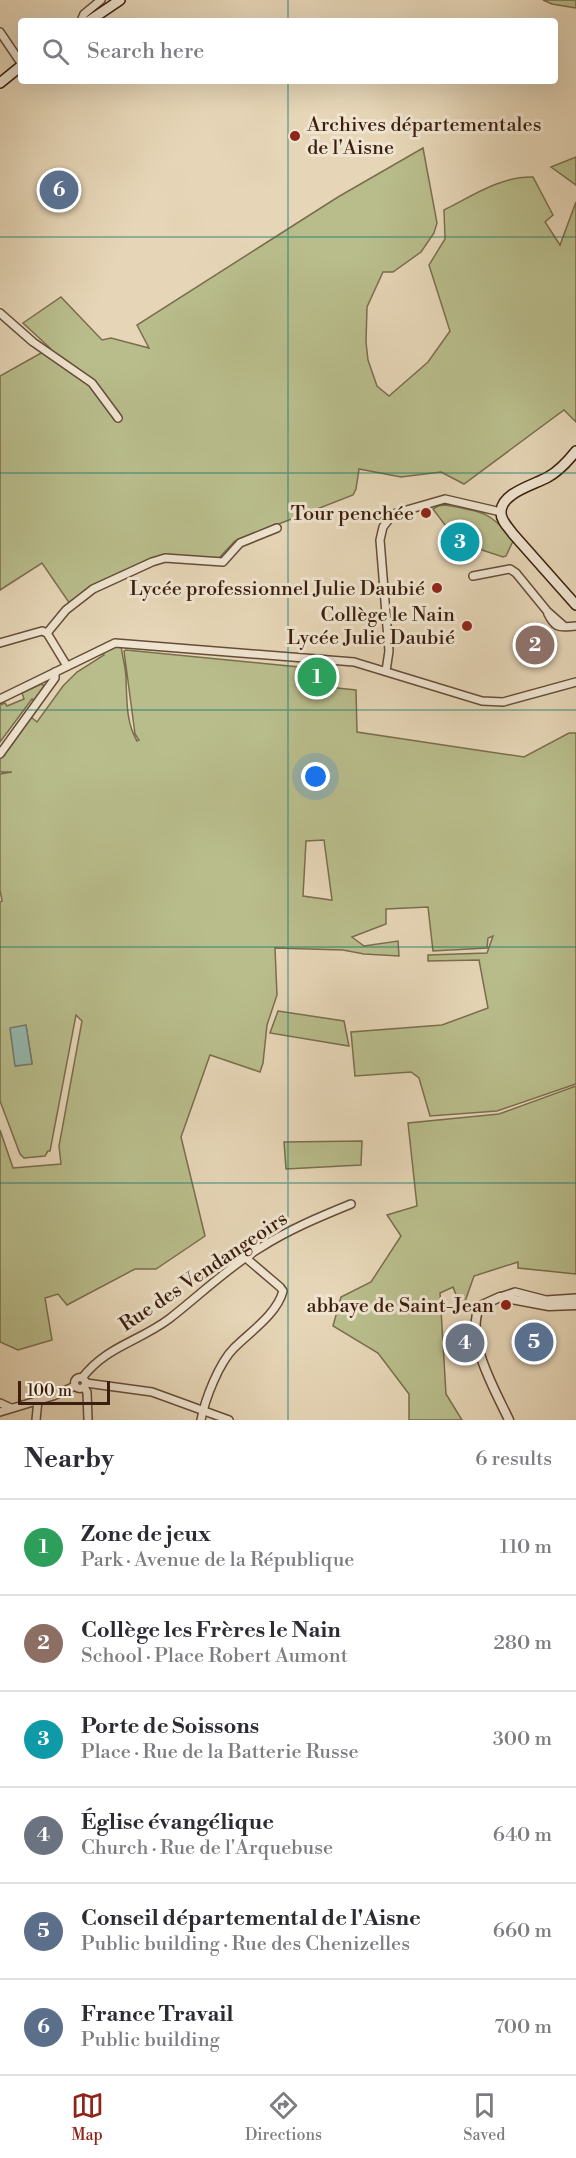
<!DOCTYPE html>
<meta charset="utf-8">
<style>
:root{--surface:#fff;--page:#f2f2f3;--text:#2b2b33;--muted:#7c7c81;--line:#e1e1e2;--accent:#8f2418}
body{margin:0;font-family:"Libre Bodoni",serif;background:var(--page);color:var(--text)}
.scale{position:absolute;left:18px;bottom:15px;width:92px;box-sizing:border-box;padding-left:6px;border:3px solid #3b1e0e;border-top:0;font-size:16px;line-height:21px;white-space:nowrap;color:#3b1e0e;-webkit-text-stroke:4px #efe4d0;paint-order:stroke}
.you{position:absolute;left:316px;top:777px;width:21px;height:21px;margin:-15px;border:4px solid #fff;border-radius:50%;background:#1a73e8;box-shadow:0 0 0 9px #1a73e833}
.badge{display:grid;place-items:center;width:39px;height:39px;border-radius:50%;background:var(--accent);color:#fff;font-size:20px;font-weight:700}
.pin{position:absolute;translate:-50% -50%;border:3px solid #fff;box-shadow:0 2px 6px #0006}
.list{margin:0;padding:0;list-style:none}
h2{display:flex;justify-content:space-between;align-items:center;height:78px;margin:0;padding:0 24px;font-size:26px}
h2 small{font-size:20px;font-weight:400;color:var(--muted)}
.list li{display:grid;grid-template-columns:39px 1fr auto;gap:18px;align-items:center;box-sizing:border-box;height:96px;padding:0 24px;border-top:2px solid var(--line)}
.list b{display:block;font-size:22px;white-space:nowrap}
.list p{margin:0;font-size:20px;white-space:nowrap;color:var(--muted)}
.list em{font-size:20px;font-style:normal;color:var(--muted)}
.icon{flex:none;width:33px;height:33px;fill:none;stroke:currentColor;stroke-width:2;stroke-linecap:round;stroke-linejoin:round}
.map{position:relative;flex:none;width:576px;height:1420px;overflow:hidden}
.search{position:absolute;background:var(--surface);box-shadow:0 6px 24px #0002;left:18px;right:18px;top:18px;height:66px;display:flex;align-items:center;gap:15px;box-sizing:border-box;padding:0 21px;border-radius:6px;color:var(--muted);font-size:22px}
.sheet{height:654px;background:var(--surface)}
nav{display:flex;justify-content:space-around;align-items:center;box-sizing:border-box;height:84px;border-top:2px solid var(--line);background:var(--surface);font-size:16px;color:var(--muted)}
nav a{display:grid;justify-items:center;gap:3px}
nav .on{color:var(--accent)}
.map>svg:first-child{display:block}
.green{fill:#b9bd8c;stroke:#7a6e4d;stroke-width:1.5;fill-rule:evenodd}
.water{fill:#96b9b0;stroke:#727b6f;stroke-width:1.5}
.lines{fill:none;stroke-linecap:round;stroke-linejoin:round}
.minor-casing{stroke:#664c38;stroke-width:10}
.tertiary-casing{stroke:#664c38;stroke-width:11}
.secondary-casing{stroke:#3b1e0e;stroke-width:12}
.minor{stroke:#efe4d0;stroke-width:7}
.tertiary{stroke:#efe4d0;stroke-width:8}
.secondary{stroke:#efe4d0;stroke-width:9}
.grid{fill:none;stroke:#0f766e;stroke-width:1.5;stroke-opacity:0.55}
.poi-dot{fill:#8f2418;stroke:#efe4d0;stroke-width:2}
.labels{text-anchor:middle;stroke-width:6;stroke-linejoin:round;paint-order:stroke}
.poi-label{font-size:20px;fill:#3b1e0e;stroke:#efe4d0;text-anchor:end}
.street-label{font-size:20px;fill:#3b1e0e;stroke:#efe4d0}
</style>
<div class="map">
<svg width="576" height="1420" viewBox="0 0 576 1420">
<rect width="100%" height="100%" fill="#e6d6b7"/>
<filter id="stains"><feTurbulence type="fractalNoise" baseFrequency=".00333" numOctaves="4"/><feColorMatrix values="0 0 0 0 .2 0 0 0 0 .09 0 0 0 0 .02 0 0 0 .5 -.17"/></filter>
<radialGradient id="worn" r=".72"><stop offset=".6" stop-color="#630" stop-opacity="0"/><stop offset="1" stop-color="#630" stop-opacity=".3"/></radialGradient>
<g class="green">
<path d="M543,0H576V8L552,4Z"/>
<path d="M423,148L437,223L434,233L421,252L393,272H383L367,307L366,342L368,360L377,386L389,396L428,362L450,331L429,265L445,239L444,210C472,196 501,176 533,177L553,215L545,222L560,245L576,202V422L564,410L464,484L441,472L401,477L359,469L356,489L353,495L235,541L219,558L164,555L91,586L70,604L42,563L0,590V376L50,348L23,323L61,297L102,340L111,338L149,348L137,325L338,197Z"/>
<path d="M576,157V185L551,167Z"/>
<path d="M445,505C483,512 487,510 514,539L506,556L503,557L467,545L466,544L471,537L462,532L459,536L448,529L433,509L438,506Z"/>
<path d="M121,645C122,656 126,668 126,679C127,700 126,723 137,741L139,740L135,734L124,651L126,650L309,668V681L310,668L326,669L324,686L308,685L356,690L357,732L524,757L569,733H576V1084L497,1111L430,1116L419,1078L411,1072L355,1076L351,1032L442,1025L488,1008L479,960L428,961V955L487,953L493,936L488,938L487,948L433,951L428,907L386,909V924L352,937L364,946L398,941L399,956L364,954L343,950L275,948L277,995L267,1025L263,1063L260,1072L210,1055L181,1137L205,1236L156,1269H135L67,1305L58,1294L45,1298L52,1340L18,1350L0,1342V1130L13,1168L61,1164L59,1146L82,1021L76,1015L50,1151H48L45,1156L24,1158L20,1154L0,1101V902L2,901L0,890V774L12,772H0V758L31,717L37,722L63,686L77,672L104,655L102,650ZM324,840L332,900H331L303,896L306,841ZM26,1026L32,1063L16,1066Z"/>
<path d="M41,684L45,686L36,701L32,699L0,742V705L5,703L7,706L24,699L22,693Z"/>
<path d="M278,1011L344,1021L349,1046L270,1033Z"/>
<path d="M576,1086V1274L518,1268V1262L474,1276L462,1310L453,1287L440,1293L446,1394L462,1420H409V1394L378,1353L333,1326L341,1297L371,1282L401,1236L387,1215L417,1206L408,1123L499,1114Z"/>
<path d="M362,1141L361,1165L286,1169L284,1142Z"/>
</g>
<path class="water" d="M26,1025L32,1064L15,1066L10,1028Z"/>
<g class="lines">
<defs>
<g id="minor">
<path d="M81,21L84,14L101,0"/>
<path d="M0,32L21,63"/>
<path d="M0,313L33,342L92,383L118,418"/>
<path d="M473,576L510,569L516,573L547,611L564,626"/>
<path d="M548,614C556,630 560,627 576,626"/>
<path d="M47,633L66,610L93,589L152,562L165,558L223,562L240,543L277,528"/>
<path d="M0,643L42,631L47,633L67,666"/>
<path d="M386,671L389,651L380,540L383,527L393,514L445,499L501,512"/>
<path d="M0,699L115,643L354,662L482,701L503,702L576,682"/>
<path d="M0,754L55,678V672"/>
<path d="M500,1297L515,1292L546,1300L576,1298"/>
<circle cx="80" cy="1383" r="5.5"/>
<path d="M82,1378C107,1346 138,1342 169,1319C199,1296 227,1268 260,1248C288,1230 319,1217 351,1204"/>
<path d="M86,1383L152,1392L229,1420"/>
<path d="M84,1387L87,1392L88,1420"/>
<path d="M0,1403L11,1408"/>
<path d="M0,1412L53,1396L75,1386"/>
<path d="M36,1420L38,1400"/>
<path d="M201,1420C205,1399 219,1363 234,1348C250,1332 277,1314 283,1291L280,1287L246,1258"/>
</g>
<path id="tertiary" d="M509,1420C495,1390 464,1338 480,1306L500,1297L549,1306L576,1305"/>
<g id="secondary">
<path d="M89,21L120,0"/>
<path d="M0,83L21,66"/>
<path d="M576,451C568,461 559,471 548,477C534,485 500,493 501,513C501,521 509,528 513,534L576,605"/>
</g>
</defs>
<use href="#minor" class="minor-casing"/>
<use href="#tertiary" class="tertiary-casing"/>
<use href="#secondary" class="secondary-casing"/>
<use href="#minor" class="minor"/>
<use href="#tertiary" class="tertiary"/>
<use href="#secondary" class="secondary"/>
</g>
<path class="grid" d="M288,0V21M288,81V1420M0,237H576M0,473H576M0,710H576M0,947H576M0,1183H576"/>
<g class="poi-dot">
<circle cx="295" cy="136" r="6"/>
<circle cx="426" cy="513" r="6"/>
<circle cx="437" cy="588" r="6"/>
<circle cx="467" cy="626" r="6"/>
<circle cx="506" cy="1305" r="6"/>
</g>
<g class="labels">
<g class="poi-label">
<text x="307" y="131" text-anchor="start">Archives départementales<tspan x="307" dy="23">de l'Aisne</tspan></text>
<text x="414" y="520">Tour penchée</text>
<text x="425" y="595">Lycée professionnel Julie Daubié</text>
<text x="455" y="621">Collège le Nain<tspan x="455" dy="23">Lycée Julie Daubié</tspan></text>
<text x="494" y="1312">abbaye de Saint-Jean</text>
</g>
<g class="street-label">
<text transform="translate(203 1271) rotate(-34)" y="7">Rue des Vendangeoirs</text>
</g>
</g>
<rect width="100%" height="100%" filter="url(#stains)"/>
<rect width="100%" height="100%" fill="url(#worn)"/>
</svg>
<div class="scale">100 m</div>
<div class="you"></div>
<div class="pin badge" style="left:317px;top:677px;background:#2e9e5b">1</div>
<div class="pin badge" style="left:535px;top:645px;background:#8d6e63">2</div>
<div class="pin badge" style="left:460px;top:542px;background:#0f9aa8">3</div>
<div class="pin badge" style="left:465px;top:1343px;background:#6b7280">4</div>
<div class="pin badge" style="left:534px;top:1342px;background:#5c6f8a">5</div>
<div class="pin badge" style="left:59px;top:190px;background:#5c6f8a">6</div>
<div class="search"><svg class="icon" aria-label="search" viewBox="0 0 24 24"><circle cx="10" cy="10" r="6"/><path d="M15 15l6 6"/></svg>Search here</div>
</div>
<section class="sheet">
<h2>Nearby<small>6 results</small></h2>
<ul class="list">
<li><span class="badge" style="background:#2e9e5b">1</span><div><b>Zone de jeux</b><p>Park · Avenue de la République</p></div><em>110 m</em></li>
<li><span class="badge" style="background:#8d6e63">2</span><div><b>Collège les Frères le Nain</b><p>School · Place Robert Aumont</p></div><em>280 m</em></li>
<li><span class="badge" style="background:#0f9aa8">3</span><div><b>Porte de Soissons</b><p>Place · Rue de la Batterie Russe</p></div><em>300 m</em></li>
<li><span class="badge" style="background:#6b7280">4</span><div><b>Église évangélique</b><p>Church · Rue de l'Arquebuse</p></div><em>640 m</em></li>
<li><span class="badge" style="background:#5c6f8a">5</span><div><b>Conseil départemental de l'Aisne</b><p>Public building · Rue des Chenizelles</p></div><em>660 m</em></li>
<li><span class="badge" style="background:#5c6f8a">6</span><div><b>France Travail</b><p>Public building</p></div><em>700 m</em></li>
</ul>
</section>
<nav>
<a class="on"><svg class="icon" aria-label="map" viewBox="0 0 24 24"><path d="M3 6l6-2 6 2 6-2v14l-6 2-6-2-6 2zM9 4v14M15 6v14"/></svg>Map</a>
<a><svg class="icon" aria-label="directions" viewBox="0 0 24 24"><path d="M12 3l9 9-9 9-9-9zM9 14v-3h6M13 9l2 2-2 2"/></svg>Directions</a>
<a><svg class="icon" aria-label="saved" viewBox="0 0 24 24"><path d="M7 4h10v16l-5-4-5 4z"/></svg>Saved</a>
</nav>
